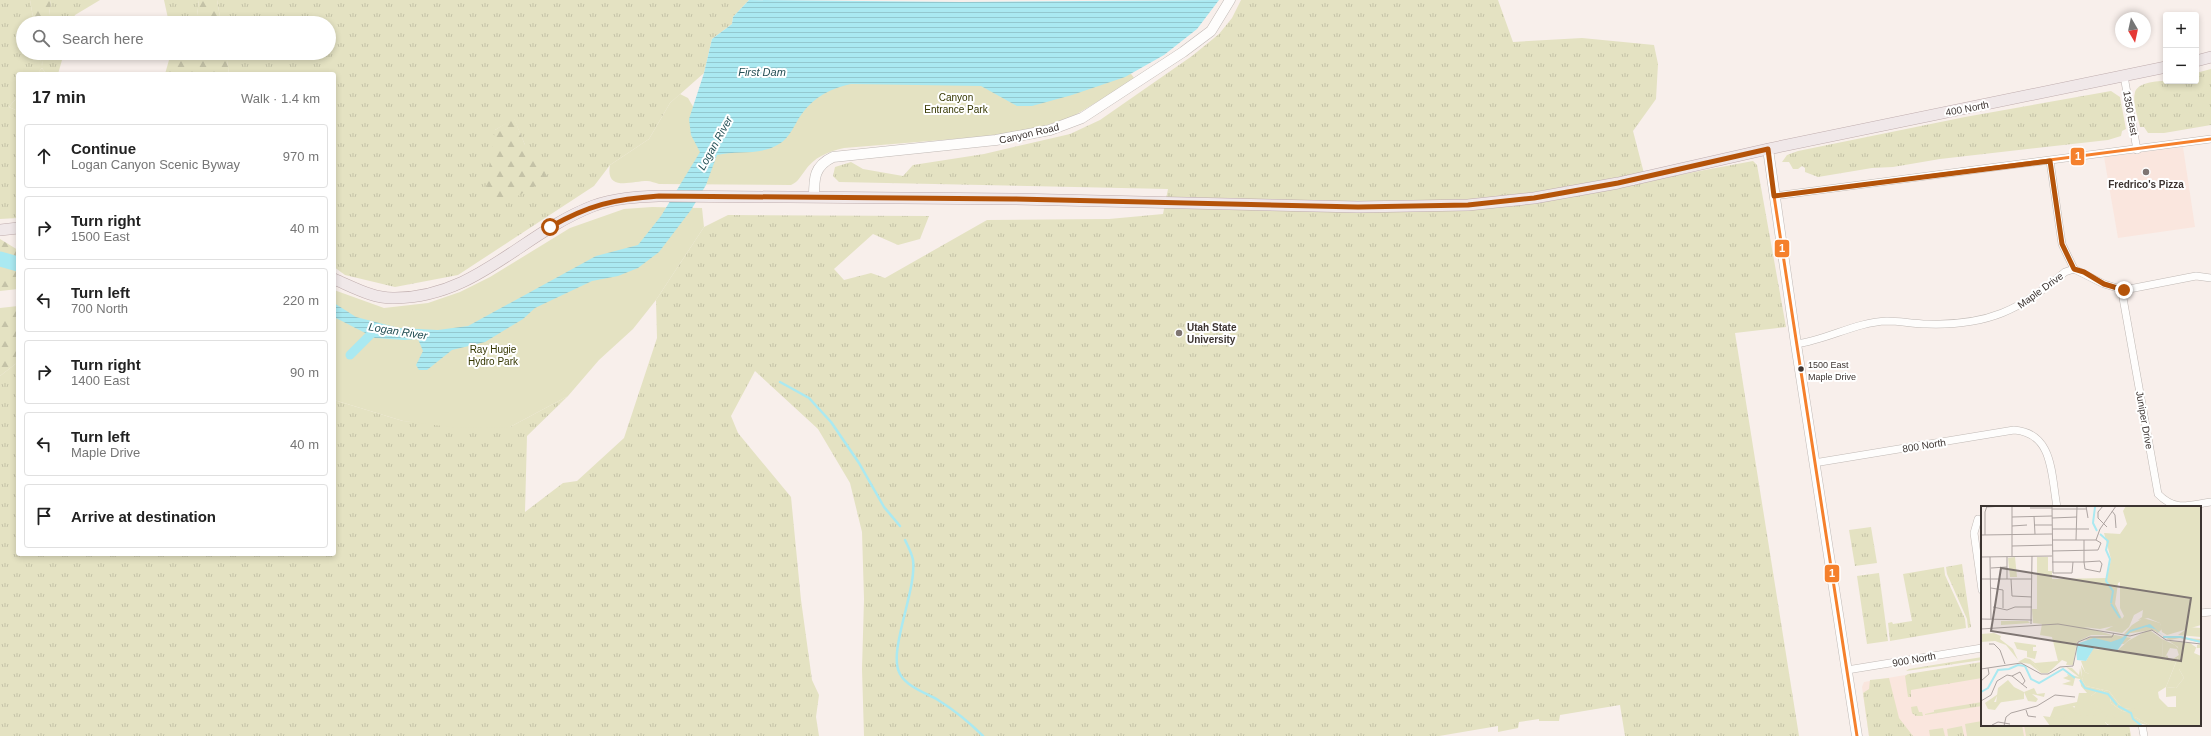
<!DOCTYPE html>
<meta charset="utf-8">
<style>
:root{--surface:#fff;--page:#f6f6f6;--text:#222;--muted:#767676;--line:#e0e0e0}
body{margin:0;font-family:Arial,sans-serif;background:var(--page);color:var(--text)}
.controls{position:absolute;right:12px;top:12px;display:grid;overflow:hidden;border-radius:4px;box-shadow:0 2px 6px #0003}
.controls button{width:36px;height:36px;display:grid;place-items:center;padding:0;border:0;border-bottom:1px solid var(--line);background:var(--surface);color:var(--text);font:20px sans-serif}
.compass{position:absolute;left:2115px;top:12px;width:36px;height:36px;border-radius:50%;background:var(--surface);box-shadow:0 2px 6px #0003;rotate:171deg}
.stop{position:absolute;width:12px;height:12px;margin:-9px;border:3px solid #b45309;border-radius:50%;background:#fff}
.stop.end{background:#b45309;border-color:#fff;box-shadow:0 1px 4px #0008}
.list{margin:0;padding:0;list-style:none}
h2{display:flex;justify-content:space-between;align-items:center;height:52px;margin:0;padding:0 16px;font-size:17px}
h2 small{font-size:13px;font-weight:400;color:var(--muted)}
.list li{display:grid;grid-template-columns:26px 1fr auto;gap:12px;align-items:center;box-sizing:border-box;height:64px;margin:0 8px 8px;padding:0 8px;border:1px solid var(--line);border-radius:4px}
.list b{display:block;font-size:15px;white-space:nowrap}
.list p{margin:0;font-size:13px;white-space:nowrap;color:var(--muted)}
.list em{font-size:13px;font-style:normal;color:var(--muted)}
.icon{flex:none;width:22px;height:22px;fill:none;stroke:currentColor;stroke-width:2;stroke-linecap:round;stroke-linejoin:round}
.map{position:relative;flex:none;width:2211px;height:736px;overflow:hidden}
.search{position:absolute;background:var(--surface);box-shadow:0 2px 6px #0003;left:16px;top:16px;width:320px;height:44px;display:flex;align-items:center;gap:10px;box-sizing:border-box;padding:0 14px;border-radius:22px;color:var(--muted);font-size:15px}
.panel{position:absolute;background:var(--surface);box-shadow:0 2px 6px #0003;left:16px;top:72px;width:320px;height:484px;border-radius:4px}
.map>svg:first-child{display:block}
.built{fill:#fae6de}
.grass{fill:url(#grass-tufts);fill-rule:evenodd}
.forest{fill:url(#forest-firs)}
.park{fill:#e4e2c2}
.water{fill:url(#water-rules)}
.lines{fill:none;stroke-linecap:round;stroke-linejoin:round}
.stream{stroke:#aae9f1;stroke-width:2.5}
.canal{stroke:#aae9f1;stroke-width:9}
.river{stroke:#aae9f1;stroke-width:15}
.street-casing{stroke:#c0b9b5;stroke-width:8}
.secondary-casing{stroke:#c0b9b5;stroke-width:11}
.primary-casing{stroke:#bfadae;stroke-width:12}
.street{stroke:#fefdfc;stroke-width:7}
.secondary{stroke:#fefdfc;stroke-width:10}
.primary{stroke:#f0e8e9;stroke-width:11}
.bus-1-casing{stroke:#fff;stroke-width:6}
.bus-1{stroke:#f5802c;stroke-width:3}
.route{stroke:#b45309;stroke-width:5}
.poi-dot{fill:#7e7572;stroke:#fff;stroke-width:1.5}
.bus-dot{fill:#3c3431;stroke:#fff;stroke-width:1.5}
.labels{text-anchor:middle;stroke-width:4;stroke-linejoin:round;paint-order:stroke}
.bus-label{font-size:9px;fill:#3c3431;stroke:#fff;text-anchor:start}
.park-label{font-size:10px;fill:#353700;stroke:#fff}
.street-label{font-size:10px;fill:#3c3431;stroke:#fff}
.poi-label{font-size:10px;font-weight:bold;fill:#3c3431;stroke:#fff}
.water-label{font-size:11px;font-style:italic;fill:#255056;stroke:#fff}
.inset-river{fill:none;stroke:#aae9f1;stroke-width:2}
.inset-road{fill:none;stroke:#ada4a1;stroke-width:1}
.view{fill:#7e7572;fill-opacity:0.15;stroke:#7e7572;stroke-width:2}
.inset-edge{fill:none;stroke:#3c3431;stroke-width:2}
.line-badge{stroke:#fff;stroke-width:1.5}
.badge-label{font-size:11px;text-anchor:middle;font-weight:bold;fill:#fff}
</style>
<div class="map">
<svg width="2211" height="736" viewBox="0 0 2211 736">
<defs>
<pattern id="grass-tufts" width="24" height="20" patternUnits="userSpaceOnUse"><rect width="24" height="20" fill="#e4e2c2"/><path d="M3 7l-1-3M5 7V3M7 7l1-3M15 17l-1-3M17 17v-4M19 17l1-3" fill="none" stroke="#c4c2a7"/></pattern>
<pattern id="forest-firs" width="22" height="20" patternUnits="userSpaceOnUse"><rect width="22" height="20" fill="#e4e2c2"/><path d="M5 1l3.5 6h-7zM16 11l3.5 6h-7z" fill="#c4c2a7"/></pattern>
<pattern id="water-rules" width="6" height="5" patternUnits="userSpaceOnUse"><rect width="6" height="5" fill="#aae9f1"/><path d="M0 2.5h6" fill="none" stroke="#93c8cf"/></pattern>
</defs>
<rect width="100%" height="100%" fill="#f8efeb"/>
<g class="built">
<path d="M2183,147L2195,227L2118,238L2104,157Z"/>
<path d="M1982,662V725H2129L2131,736H1869L1862,687L1864,682Z"/>
</g>
<g class="grass">
<path d="M0,0H30L34,23H23V53H39L42,66L44,53H64L58,74H46L42,68L37,74H18V96L9,107L18,111V218L0,219Z"/>
<path d="M51,0H100L75,15L72,23H48Z"/>
<path d="M164,0H199L196,23H169Z"/>
<path d="M217,0H749L733,17L732,24L712,39L704,73L670,103L649,139L610,165L594,186L458,275L395,287L345,275L334,267V74H229L226,53H329V23H221ZM514,119L525,145L495,130Z"/>
<path d="M1241,0H1498L1513,42L1582,38L1654,45L1658,64L1656,99L1633,131L1646,181L1753,161L1757,165L1786,327L1735,333L1799,736H1625L1620,705L1560,715L1559,721H1539V719L1519,722L1518,728L1498,732V726L1439,736H864L862,669L864,599L862,532L850,483L818,429L755,371L731,416L738,433L791,497L801,600L812,680L819,695L816,717L819,736H0V376L18,362V554H334V400L403,421L510,427L568,396L527,436L525,512L563,483L577,481L624,438L657,338L656,300L704,227L728,215L929,216L920,239L898,245L873,234L834,269L844,280L871,273L885,278L987,220L1109,219L1163,214L1168,189L839,182L833,176L835,167L851,162L863,169L903,176L913,165L984,154L1070,134L1100,120L1192,56L1219,34L1232,18Z"/>
<path d="M2211,69V125L2164,133H2148L2144,127H2140C2138,117 2132,102 2135,92C2140,77 2183,81 2196,81V73Z"/>
<path d="M2111,91L2120,97L2126,129L2122,131L2121,136L2108,140L1940,159L1893,167L1872,168L1818,177L1805,172V168L1802,166L1798,169H1793L1789,162H1782L1787,155L1798,151L1965,117Z"/>
<path d="M1871,527L1877,563L1855,566L1849,530Z"/>
<path d="M1962,564L1971,627L1968,628L1967,619L1947,574L1946,567Z"/>
<path d="M1944,567L1945,575L1965,619L1966,628L1890,641L1888,623L1892,622L1893,624L1912,621L1903,574Z"/>
<path d="M1879,573L1888,641L1867,644L1857,576Z"/>
<path d="M1982,657V660L1906,671L1909,669Z"/>
<path d="M1982,662V678L1911,690V697H1908L1905,676L1908,674Z"/>
<path d="M1889,678L1899,718L1913,736H1869L1863,693L1869,689L1870,680Z"/>
<path d="M1982,702V706L1925,715V714L1934,712V710Z"/>
<path d="M1917,706L1919,712H1922L1923,716H1916L1912,713L1911,707Z"/>
<path d="M2024,725H2129L2131,736H2026Z"/>
<path d="M1962,726L1964,736H1948L1947,729Z"/>
</g>
<g class="forest">
<path d="M30,0H51L48,23H34Z"/>
<path d="M199,0H217L221,23H196Z"/>
<path d="M39,53H44L42,68L46,74H37L42,68Z"/>
<path d="M171,53H226L229,74H165Z"/>
<path d="M18,96V111L9,107Z"/>
<path d="M514,118L525,145L546,166L547,179L516,197L493,199L486,186L495,130Z"/>
<path d="M0,239L18,250V289L0,291Z"/>
<path d="M18,306V362L0,376V308Z"/>
</g>
<g class="park">
<path d="M1128,70L1135,79L1072,117L1041,127L991,136L844,148C827,152 814,157 804,172C799,178 798,182 791,185L659,184C655,183 651,181 647,181C632,181 605,192 610,165L649,139L670,103L680,94L688,98L695,110L829,80Z"/>
<path d="M652,207L702,208L704,227L656,300L633,329L599,360L568,396L510,427L458,428L403,421L334,400V290L384,308L428,303L460,292L490,277L570,228L624,209Z"/>
<path d="M1982,721V725H2022L2024,736H1967L1965,724Z"/>
<path d="M2032,725H2095L2034,734Z"/>
<path d="M1943,728L1945,736H1930L1929,730Z"/>
</g>
<path class="water" d="M749,0L961,2L1219,0L1197,29L1164,55L1125,77L1072,95L1032,106H1017L981,86L851,84C832,88 813,97 801,115C794,125 790,138 779,144C760,156 738,150 717,155L706,185L691,210L659,252L638,268L618,276L592,281L535,308L523,319L485,342L452,350L427,370H419L416,365L423,351L418,339L404,340L375,338L334,317V303L356,317L399,328L438,330L468,326L596,256L638,245L661,216L700,152L691,135L689,119L704,73L712,39L732,24L733,17Z"/>
<g class="lines">
<g class="stream">
<path d="M780,382L809,398L831,422L859,463L884,507L900,526"/>
<path d="M905,540C908,546 912,554 913,560C917,591 887,652 900,674C907,687 926,693 938,700C954,710 969,722 983,736"/>
</g>
<path class="canal" d="M350,355L377,328"/>
<path class="river" d="M0,259L18,264"/>
<defs>
<g id="street">
<path d="M2124,76L2137,150"/>
<path d="M2050,161L2062,244L2074,269"/>
<path d="M1774,196L2211,139"/>
<path d="M2124,290L2123,298L2158,494C2176,512 2188,505 2211,502"/>
<path d="M1796,344C1827,340 1856,322 1887,321C1900,321 1914,324 1927,324C1987,326 2021,310 2065,272L2074,269L2104,284L2124,290L2196,276L2211,278"/>
<path d="M1814,463L2014,430C2054,433 2051,475 2057,507"/>
<path d="M1978,519L1974,533L1982,590"/>
<path d="M2200,613L2211,612"/>
<path d="M1847,670L1982,648"/>
<path d="M2142,725L2144,736"/>
</g>
<g id="secondary">
<path d="M1768,149L1796,344L1857,736"/>
<path d="M814,197C814,178 814,166 833,157L996,140L1050,130L1082,118L1183,52L1211,31L1230,0"/>
</g>
<g id="primary">
<path d="M2196,61L2211,57"/>
<path d="M0,230L18,228"/>
<path d="M334,279C353,287 374,299 395,298C477,297 521,234 593,206C614,198 637,197 659,196L1013,199L1358,207L1468,205L1534,198L1618,183L1768,149L2166,67"/>
</g>
</defs>
<use href="#street" class="street-casing"/>
<use href="#secondary" class="secondary-casing"/>
<use href="#primary" class="primary-casing"/>
<use href="#street" class="street"/>
<use href="#secondary" class="secondary"/>
<use href="#primary" class="primary"/>
<defs>
<path id="bus-1" d="M1857,736L1774,196L2211,139"/>
</defs>
<use href="#bus-1" class="bus-1-casing"/>
<use href="#bus-1" class="bus-1"/>
</g>
<g class="lines">
<path class="route" d="M550,227C589,205 614,199 659,196L1013,199L1358,207L1468,205L1534,198L1618,183L1768,149L1774,196L2050,161L2062,244L2074,269L2084,272L2104,284L2124,290"/>
</g>
<g class="poi-dot">
<circle cx="2146" cy="172" r="4"/>
<circle cx="1179" cy="333" r="4"/>
</g>
<circle class="bus-dot" cx="1801" cy="369" r="3.5"/>
<g class="labels">
<g class="bus-label">
<text x="1808" y="368">1500 East<tspan x="1808" dy="12">Maple Drive</tspan></text>
</g>
<g class="park-label">
<text x="956" y="101">Canyon<tspan x="956" dy="12">Entrance Park</tspan></text>
<text x="493" y="353">Ray Hugie<tspan x="493" dy="12">Hydro Park</tspan></text>
</g>
<g class="street-label">
<text transform="translate(1967 108) rotate(-11)" y="4">400 North</text>
<text transform="translate(2131 113) rotate(80)" y="4">1350 East</text>
<text transform="translate(1029 133) rotate(-13)" y="4">Canyon Road</text>
<text transform="translate(2040 290) rotate(-36)" y="4">Maple Drive</text>
<text transform="translate(2145 420) rotate(80)" y="4">Juniper Drive</text>
<text transform="translate(1924 445) rotate(-9)" y="4">800 North</text>
<text transform="translate(1914 659) rotate(-10)" y="4">900 North</text>
</g>
<g class="poi-label">
<text x="2146" y="188">Fredrico's Pizza</text>
<text x="1187" y="331" text-anchor="start">Utah State<tspan x="1187" dy="12">University</tspan></text>
</g>
<g class="water-label">
<text x="762" y="76">First Dam</text>
<text transform="translate(715 143) rotate(-61)" y="4">Logan River</text>
<text transform="translate(398 331) rotate(9)" y="4">Logan River</text>
</g>
</g>
<g transform="translate(1981 506)">
<rect width="220" height="220" fill="#f8efeb"/>
<path d="M145,0H220V119L186,129L181,126L179,117L167,112L157,114L161,111L162,104L153,109L148,121L141,127L124,124L132,120L119,123L103,121L131,129H110L96,136L92,159H85L86,156L81,154L67,167H60L49,153L54,157L77,155L71,131L59,129L61,118L52,117L51,103H56V51H67V65H71V73L126,72L130,53L123,27L139,28L146,18L142,5ZM139,76V102L143,110L141,113L134,98L137,77ZM34,51L36,71H29L27,52ZM20,115H47L49,117L20,119ZM165,125H170L181,133L182,154L186,149L189,155L198,149L197,141L188,135L209,137L216,142V139L220,138V142H215L213,147L220,150V220H170L154,211L150,203L141,202L128,185L105,180L101,174L103,168H108L104,166L100,155H105L112,143L136,145L147,135ZM197,151L198,163L203,172L195,182L185,181ZM185,181V191L195,190V201H187L178,192L177,186ZM27,174L33,181L43,186V193L15,197L17,182ZM119,183L129,189L130,197L141,205L148,206L156,217L164,220H128L132,217L124,216L127,220H69L62,210L69,211L75,206L92,200L95,205L121,206L110,194V190Z" fill="#e4e2c2" fill-rule="evenodd"/>
<path d="M208,121L220,122V131L197,129ZM13,127L20,130L19,133L32,143L37,154L25,139L14,135L0,136V128ZM182,130L219,133L220,137L199,132L189,134ZM181,133L194,139L201,146L198,149V163L203,172L195,182L185,181L198,149L196,143L189,142L182,155ZM44,152L49,153L60,167L49,158L37,156ZM100,159L104,166L110,169H103L101,174L105,180L128,185L141,202L154,203V211L170,220L149,215L148,206L141,205L130,197L129,189L119,183L110,190V193L122,206L113,210L99,209L92,205L94,200H92L82,206H75L84,210L82,213L69,211L73,201L96,196L98,187H106L100,180L99,173L94,172L92,180L81,178L90,175L82,172L87,170L86,168L98,171L85,161L91,162L98,169L99,162L101,171ZM53,182L56,188L64,187L63,191L51,188L57,193L55,196L47,195L43,186ZM17,188L13,196H20L14,204L7,203L4,197ZM124 214a5 5 0 1 1 10 0a5 5 0 1 1-10 0Z" fill="#e4e2c2"/>
<path d="M162,112L179,117L181,123L177,127L172,124L143,128L151,119ZM134,129L150,132L143,138L104,134L110,131ZM33,136L55,139V141H52V145H56L54,153L46,151V145L36,143Z" fill="#e4e2c2"/>
<path d="M169,118L185,132L174,123L165,121L149,126L136,145L113,142L105,155L96,154L95,142L98,137L113,132L130,136L141,132L149,124Z" fill="#aae9f1"/>
<path class="inset-river" d="M114,1L112,17L116,25M119,28L127,35L125,44L129,53L125,75L132,85L130,97M130,98L139,112M182,131H200L220,136M99,174L104,182L127,188L136,199M0,186L7,182L17,164L28,163L37,159L44,160L50,173L58,177L82,163L94,172M137,200L150,207L152,213L161,220"/>
<path class="inset-road" d="M31,0V50M71,0L72,67H91L92,56M105,0L107,12M122,0L117,6V12L126,21M6,1L22,0M49,2H71M71,3H105M131,5L134,9L135,22M53,10L54,28M31,11L71,10M71,12L96,11M53,19H71M31,20L46,19M71,23H108M0,29L71,28M4,29V6L6,0M71,34H115M95,34L96,0M115,34L119,23L135,0M31,40L71,39M71,45L117,44L120,37L115,34M0,51L71,50M9,51L10,113M26,51V73M71,56H103L119,55L121,58L119,66L104,63L103,56V34M10,62L26,61M0,73H51M30,73L31,90L51,91M10,82L22,84V102M12,101L26,104L34,101H51M0,113L51,114M50,118L51,50M0,123L77,118L149,130L171,124L185,134L220,138M8,138H13L19,144L24,158M0,163L40,157L60,168H67L79,161L92,160L97,136L109,131H131L133,127M31,170L39,166L44,175L41,179M0,175L8,168L7,162M0,195L10,189L16,175L26,169L31,170L46,182M45,204L47,210L55,211M11,219L17,216L29,218M23,220L25,211L30,207L56,200L74,189L94,191"/>
<path class="view" d="M20,62L210,92L200,155L10,125Z"/>
<rect width="220" height="220" class="inset-edge"/>
</g>
<g class="line-badge">
<rect x="2070" y="147" width="15" height="19" rx="4" fill="#f5802c"/>
<rect x="1774" y="239" width="16" height="19" rx="4" fill="#f5802c"/>
<rect x="1824" y="564" width="16" height="19" rx="4" fill="#f5802c"/>
</g>
<g class="badge-label">
<text x="2078" y="160">1</text>
<text x="1782" y="252">1</text>
<text x="1832" y="577">1</text>
</g>
</svg>
<div class="controls">
<button>+</button>
<button>−</button>
</div>
<svg class="compass" viewBox="-18 -18 36 36"><path d="M0-13l5 13h-10z" fill="#e53935"/><path d="M0 13l5-13h-10z" fill="#767676"/></svg>
<div class="stop" style="left:550px;top:227px"></div>
<div class="stop end" style="left:2124px;top:290px"></div>
<div class="search"><svg class="icon" aria-label="search" viewBox="0 0 24 24"><circle cx="10" cy="10" r="6"/><path d="M15 15l6 6"/></svg>Search here</div>
<section class="panel">
<h2>17 min<small>Walk · 1.4 km</small></h2>
<ul class="list">
<li><svg class="icon" aria-label="ahead" viewBox="0 0 24 24"><path d="M12 20V5M6 11l6-6 6 6"/></svg><div><b>Continue</b><p>Logan Canyon Scenic Byway</p></div><em>970 m</em></li>
<li><svg class="icon" aria-label="right" viewBox="0 0 24 24"><path d="M7 20v-9h11M14 6l5 5-5 5"/></svg><div><b>Turn right</b><p>1500 East</p></div><em>40 m</em></li>
<li><svg class="icon" aria-label="left" viewBox="0 0 24 24"><path d="M17 20v-9H6M10 6l-5 5 5 5"/></svg><div><b>Turn left</b><p>700 North</p></div><em>220 m</em></li>
<li><svg class="icon" aria-label="right" viewBox="0 0 24 24"><path d="M7 20v-9h11M14 6l5 5-5 5"/></svg><div><b>Turn right</b><p>1400 East</p></div><em>90 m</em></li>
<li><svg class="icon" aria-label="left" viewBox="0 0 24 24"><path d="M17 20v-9H6M10 6l-5 5 5 5"/></svg><div><b>Turn left</b><p>Maple Drive</p></div><em>40 m</em></li>
<li><svg class="icon" aria-label="arrive" viewBox="0 0 24 24"><path d="M6 21V4h12l-3 4 3 4H6"/></svg><div><b>Arrive at destination</b></div></li>
</ul>
</section>
</div>
